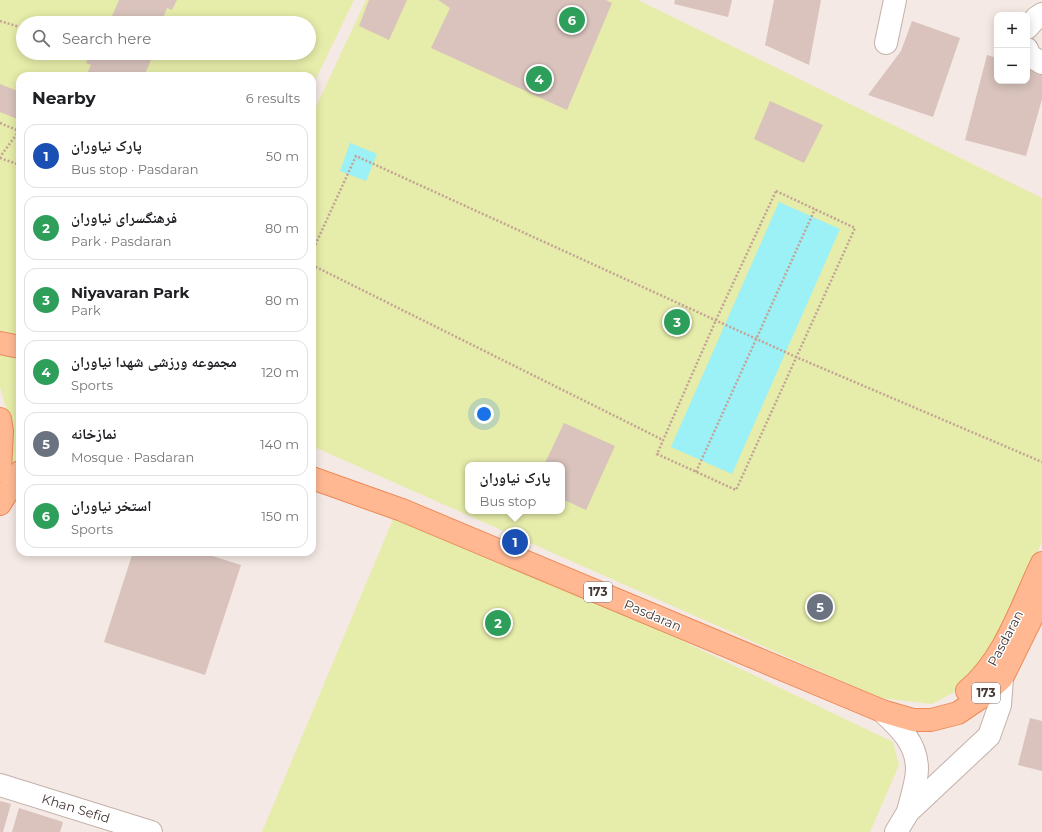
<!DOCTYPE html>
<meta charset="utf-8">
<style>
:root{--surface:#fff;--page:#f2f2f2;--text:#202124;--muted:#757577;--line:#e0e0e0;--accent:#b45309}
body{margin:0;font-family:Montserrat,"Noto Naskh Arabic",sans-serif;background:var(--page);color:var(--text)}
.controls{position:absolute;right:12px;top:12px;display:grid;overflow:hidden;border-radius:8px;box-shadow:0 2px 10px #0003}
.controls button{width:36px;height:36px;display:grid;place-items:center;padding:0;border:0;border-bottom:1px solid var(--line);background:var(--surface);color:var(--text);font:20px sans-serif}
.you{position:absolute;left:484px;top:414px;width:14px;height:14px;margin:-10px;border:3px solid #fff;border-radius:50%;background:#1a73e8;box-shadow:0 0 0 6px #1a73e833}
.badge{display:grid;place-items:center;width:26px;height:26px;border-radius:50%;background:var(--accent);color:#fff;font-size:13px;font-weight:700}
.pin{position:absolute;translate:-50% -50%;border:2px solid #fff;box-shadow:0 1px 4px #0006}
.popup{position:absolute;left:465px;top:462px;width:100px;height:52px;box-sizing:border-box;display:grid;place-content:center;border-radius:8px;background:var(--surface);filter:drop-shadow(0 1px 3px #0005);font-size:13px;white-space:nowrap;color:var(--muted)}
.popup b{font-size:15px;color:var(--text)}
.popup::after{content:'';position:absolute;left:50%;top:100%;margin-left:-8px;border:8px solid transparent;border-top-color:var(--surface)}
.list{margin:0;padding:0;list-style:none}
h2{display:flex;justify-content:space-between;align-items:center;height:52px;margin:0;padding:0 16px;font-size:17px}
h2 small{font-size:13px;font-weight:400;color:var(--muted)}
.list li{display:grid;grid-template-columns:26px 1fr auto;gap:12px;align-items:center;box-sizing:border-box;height:64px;margin:0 8px 8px;padding:0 8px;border:1px solid var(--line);border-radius:12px}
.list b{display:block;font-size:15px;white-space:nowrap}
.list p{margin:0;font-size:13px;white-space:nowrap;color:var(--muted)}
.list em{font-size:13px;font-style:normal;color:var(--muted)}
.icon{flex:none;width:22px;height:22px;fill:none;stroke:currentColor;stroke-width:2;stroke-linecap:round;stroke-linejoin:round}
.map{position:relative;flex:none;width:1042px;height:832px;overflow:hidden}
.search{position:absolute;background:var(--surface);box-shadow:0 2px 10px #0003;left:16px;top:16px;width:300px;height:44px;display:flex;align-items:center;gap:10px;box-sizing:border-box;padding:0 14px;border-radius:22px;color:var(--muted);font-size:15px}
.panel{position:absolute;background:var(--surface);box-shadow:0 2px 10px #0003;left:16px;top:72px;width:300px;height:484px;border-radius:12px}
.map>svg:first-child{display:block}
.green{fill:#e6eca9;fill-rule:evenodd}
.water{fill:#9bf1f6}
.building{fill:#d9c3bc}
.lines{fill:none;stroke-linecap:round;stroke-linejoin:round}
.minor-casing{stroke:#c3b1a9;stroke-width:24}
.major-casing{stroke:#ed8b59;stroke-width:24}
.path{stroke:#c3a396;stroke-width:2.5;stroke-dasharray:2 2;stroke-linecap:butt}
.minor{stroke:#fff;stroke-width:22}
.major{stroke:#ffb892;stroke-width:22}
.labels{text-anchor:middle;stroke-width:3;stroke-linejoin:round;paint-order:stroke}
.shield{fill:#fff;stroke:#7e7471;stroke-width:1}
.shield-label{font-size:12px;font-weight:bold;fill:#463834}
.street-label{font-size:13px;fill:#463834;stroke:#fff}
</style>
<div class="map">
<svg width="1042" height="832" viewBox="0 0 1042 832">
<rect width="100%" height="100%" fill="#f4e9e4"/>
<g class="green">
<path d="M0,0H354L312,87V76H20V337L0,333ZM23,23H309V53H23Z"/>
<path d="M366,0H638L1042,198V541L1008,628L981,678L932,704L880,698L312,446V115ZM468,465H562V511H468Z"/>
<path d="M0,351L20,357V452L5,480L10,423L0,387Z"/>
<path d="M399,505L893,742L899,765L870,832H262Z"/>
</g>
<g class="water">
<path d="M350,143L377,154L366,181L340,171Z"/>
<path d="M779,202L840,229L732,474L671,447Z"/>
</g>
<g class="building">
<path d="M119,0H177L172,10L167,8L161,23H109Z"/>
<path d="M369,0H407L389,40L359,26Z"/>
<path d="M438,0H606L612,3L567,110L431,48L450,8Z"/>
<path d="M675,0H732L728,17L674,4Z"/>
<path d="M774,0H821L809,65L765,45Z"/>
<path d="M912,21L960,38L933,117L868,95L901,51Z"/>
<path d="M90,53H154L144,76H86L91,65L86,63Z"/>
<path d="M987,55L997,58V81H1027V66L1042,70V99L1026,156L965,140Z"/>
<path d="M0,84L20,92V120L0,112Z"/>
<path d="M770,101L823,125L804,163L754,139Z"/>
<path d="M564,423L615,446L586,510L562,499V465H544Z"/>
<path d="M133,552H200L241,565L205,675L104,642Z"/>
<path d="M1030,718L1042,721V771L1018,765Z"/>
<path d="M0,801L11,804L3,832H0Z"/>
<path d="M19,808L63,822L60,832H12Z"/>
</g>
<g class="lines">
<defs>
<g id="minor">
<path d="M1027,28L1036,18L1042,14"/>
<path d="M886,43L895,0"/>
<path d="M1027,49L1030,56L1042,63"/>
<path d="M882,711C899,727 917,743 917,769C917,782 911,798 908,812"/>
<path d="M0,785L151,832"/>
<path d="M896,832L908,812L989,736L1000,705L1002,678"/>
</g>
<g id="major">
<path d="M0,343L20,347"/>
<path d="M0,419L2,431L0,471"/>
<path d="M312,478L402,510L882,711L913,720H931L958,713L980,698L1002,678L1042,597"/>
<path d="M0,504L20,472"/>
<path d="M967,691C1005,659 1021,607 1042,563"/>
</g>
</defs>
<use href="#minor" class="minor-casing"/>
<use href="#major" class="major-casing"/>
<g class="path">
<path d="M0,21L23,28"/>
<path d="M0,123L19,131L0,157"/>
<path d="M0,158L20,165"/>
<path d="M776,191L855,228L736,490L657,454L716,320Z"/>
<path d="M312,252L356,156L796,357L1042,462"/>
<path d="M312,265L663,440"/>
<path d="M696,472L815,209"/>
</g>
<use href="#minor" class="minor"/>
<use href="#major" class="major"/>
</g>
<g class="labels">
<g class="shield">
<rect x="584" y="582" width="28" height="20" rx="3"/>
<rect x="972" y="683" width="28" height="20" rx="3"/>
</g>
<g class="shield-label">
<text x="598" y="596">173</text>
<text x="986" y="697">173</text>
</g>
<g class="street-label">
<text transform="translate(653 615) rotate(23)" y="5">Pasdaran</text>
<text transform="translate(1005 638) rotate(-62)" y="5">Pasdaran</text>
<text transform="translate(76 808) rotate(17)" y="5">Khan Sefid</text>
</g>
</g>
</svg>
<div class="controls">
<button>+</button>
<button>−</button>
</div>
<div class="you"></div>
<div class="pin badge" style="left:515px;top:542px;background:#1a4fb4">1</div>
<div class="popup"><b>پارک نیاوران</b>Bus stop</div>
<div class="pin badge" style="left:498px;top:623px;background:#2e9e5b">2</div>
<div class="pin badge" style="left:677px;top:322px;background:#2e9e5b">3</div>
<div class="pin badge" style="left:539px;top:79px;background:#2e9e5b">4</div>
<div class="pin badge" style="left:820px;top:607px;background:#6b7280">5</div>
<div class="pin badge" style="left:572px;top:20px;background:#2e9e5b">6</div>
<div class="search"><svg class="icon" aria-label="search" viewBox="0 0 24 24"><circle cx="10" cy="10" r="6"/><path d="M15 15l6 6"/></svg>Search here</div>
<section class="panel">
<h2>Nearby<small>6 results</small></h2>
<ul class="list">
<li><span class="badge" style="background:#1a4fb4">1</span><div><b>پارک نیاوران</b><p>Bus stop · Pasdaran</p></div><em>50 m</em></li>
<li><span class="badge" style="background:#2e9e5b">2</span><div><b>فرهنگسرای نیاوران</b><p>Park · Pasdaran</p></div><em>80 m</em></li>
<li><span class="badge" style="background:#2e9e5b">3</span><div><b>Niyavaran Park</b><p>Park</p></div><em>80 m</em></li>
<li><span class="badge" style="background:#2e9e5b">4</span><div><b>مجموعه ورزشی شهدا نیاوران</b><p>Sports</p></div><em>120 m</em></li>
<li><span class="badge" style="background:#6b7280">5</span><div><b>نمازخانه</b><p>Mosque · Pasdaran</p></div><em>140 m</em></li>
<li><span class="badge" style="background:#2e9e5b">6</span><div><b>استخر نیاوران</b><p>Sports</p></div><em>150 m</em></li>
</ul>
</section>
</div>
